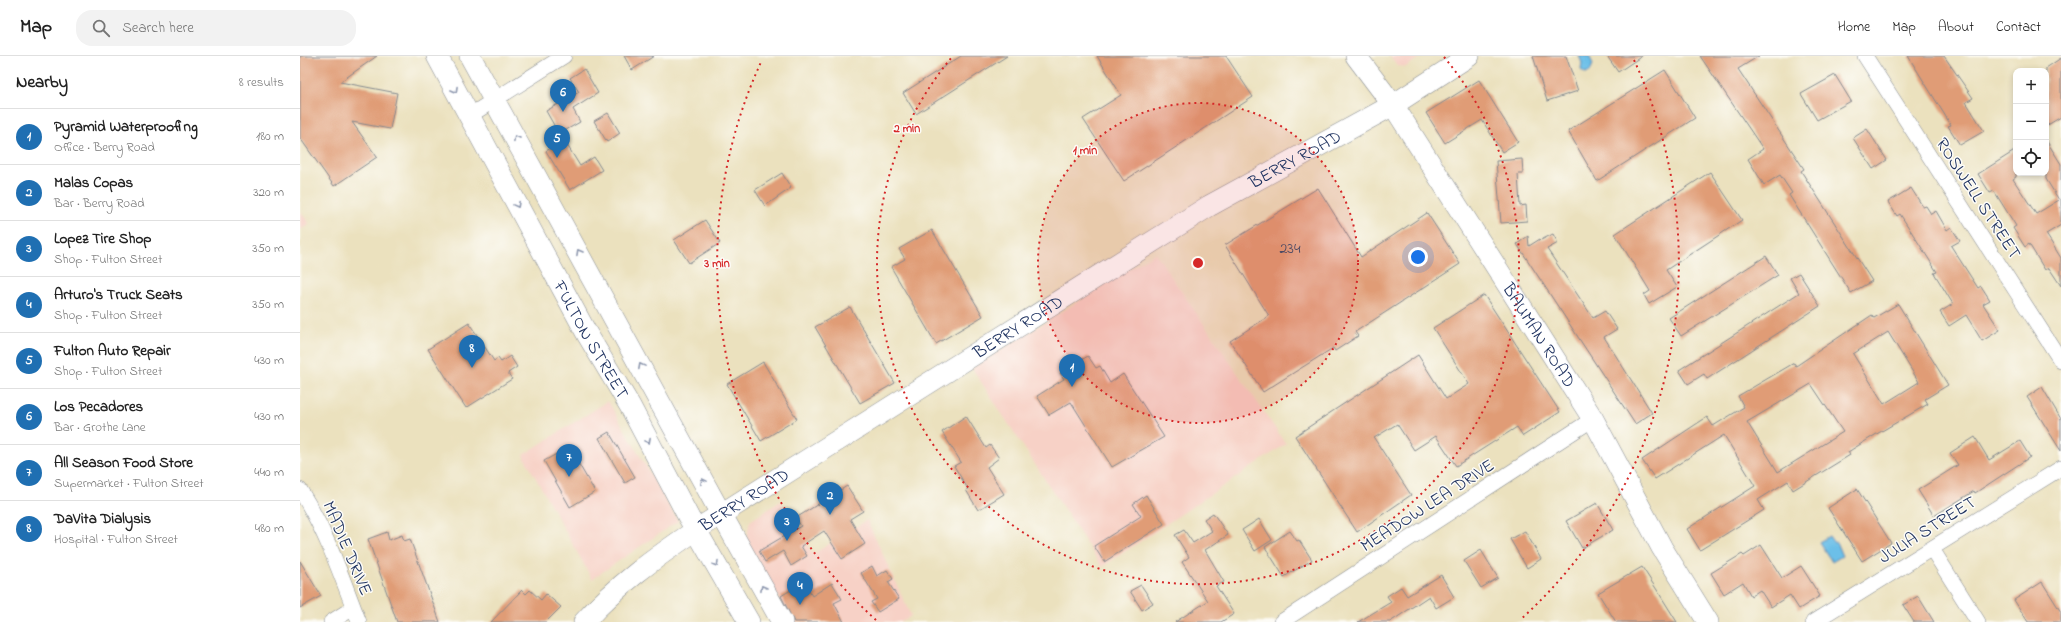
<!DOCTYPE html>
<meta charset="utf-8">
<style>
:root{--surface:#fff;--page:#f2f2f2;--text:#222;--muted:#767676;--line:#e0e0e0;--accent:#1f6fb2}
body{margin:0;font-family:"Indie Flower",sans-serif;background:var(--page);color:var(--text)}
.controls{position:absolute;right:12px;top:12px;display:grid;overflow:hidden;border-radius:8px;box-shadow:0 2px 6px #0003}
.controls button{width:36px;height:36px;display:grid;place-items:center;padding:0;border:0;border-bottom:1px solid var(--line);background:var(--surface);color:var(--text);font:20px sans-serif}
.you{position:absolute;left:1118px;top:201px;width:14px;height:14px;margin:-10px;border:3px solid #fff;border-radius:50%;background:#1a73e8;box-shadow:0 0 0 6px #1a73e833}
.badge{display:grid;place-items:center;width:26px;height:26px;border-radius:50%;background:var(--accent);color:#fff;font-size:13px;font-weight:700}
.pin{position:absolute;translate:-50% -33px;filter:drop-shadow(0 1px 2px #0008)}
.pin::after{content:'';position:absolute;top:21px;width:14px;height:12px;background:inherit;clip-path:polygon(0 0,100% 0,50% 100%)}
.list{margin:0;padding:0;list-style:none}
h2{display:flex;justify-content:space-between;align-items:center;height:52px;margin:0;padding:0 16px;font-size:17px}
h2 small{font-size:13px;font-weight:400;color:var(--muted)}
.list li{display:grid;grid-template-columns:26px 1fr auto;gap:12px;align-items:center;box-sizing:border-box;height:56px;padding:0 16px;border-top:1px solid var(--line)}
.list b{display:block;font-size:15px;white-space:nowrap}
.list p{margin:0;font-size:13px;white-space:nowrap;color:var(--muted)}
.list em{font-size:13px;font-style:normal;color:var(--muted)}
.icon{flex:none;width:22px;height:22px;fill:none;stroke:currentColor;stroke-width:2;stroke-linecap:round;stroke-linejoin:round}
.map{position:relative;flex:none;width:1761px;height:566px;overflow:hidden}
header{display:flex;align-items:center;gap:24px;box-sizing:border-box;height:56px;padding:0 20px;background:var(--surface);border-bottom:1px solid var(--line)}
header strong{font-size:19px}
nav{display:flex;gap:22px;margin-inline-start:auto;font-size:14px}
.search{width:280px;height:36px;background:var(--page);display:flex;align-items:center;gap:10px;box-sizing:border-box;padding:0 14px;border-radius:16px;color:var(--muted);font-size:15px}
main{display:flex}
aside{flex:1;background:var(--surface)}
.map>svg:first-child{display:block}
.built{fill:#f7d1c6}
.water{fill:#6cbfe8;stroke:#4477a3}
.building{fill:#e09c76;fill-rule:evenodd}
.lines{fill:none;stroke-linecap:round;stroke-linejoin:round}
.street-casing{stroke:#83888e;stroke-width:16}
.secondary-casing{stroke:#83888e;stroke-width:22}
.street{stroke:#fff;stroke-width:15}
.secondary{stroke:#fff;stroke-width:21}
.oneway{stroke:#8d97ae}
.ring{fill:none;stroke:#d62828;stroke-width:2;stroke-dasharray:2 4}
.labels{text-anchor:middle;stroke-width:3;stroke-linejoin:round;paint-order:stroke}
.number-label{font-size:16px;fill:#4c4a64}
.street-label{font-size:18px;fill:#1b2f5e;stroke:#fdfcf7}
.centre{fill:#d62828;stroke:#fdfcf7;stroke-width:2}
.ring-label{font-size:12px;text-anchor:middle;font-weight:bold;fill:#d62828;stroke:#fdfcf7;stroke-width:3;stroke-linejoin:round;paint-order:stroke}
</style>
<header>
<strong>Map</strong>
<div class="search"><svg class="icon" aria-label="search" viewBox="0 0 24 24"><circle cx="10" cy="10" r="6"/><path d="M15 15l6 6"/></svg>Search here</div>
<nav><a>Home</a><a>Map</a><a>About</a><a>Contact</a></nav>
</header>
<main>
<aside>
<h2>Nearby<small>8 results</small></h2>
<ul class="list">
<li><span class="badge">1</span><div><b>Pyramid Waterproofing</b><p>Office · Berry Road</p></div><em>180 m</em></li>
<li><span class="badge">2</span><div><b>Malas Copas</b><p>Bar · Berry Road</p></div><em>320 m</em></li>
<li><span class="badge">3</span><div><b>Lopez Tire Shop</b><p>Shop · Fulton Street</p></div><em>350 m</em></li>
<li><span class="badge">4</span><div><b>Arturo's Truck Seats</b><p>Shop · Fulton Street</p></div><em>350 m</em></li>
<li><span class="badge">5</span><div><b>Fulton Auto Repair</b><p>Shop · Fulton Street</p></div><em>430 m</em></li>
<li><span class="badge">6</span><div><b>Los Pecadores</b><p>Bar · Grothe Lane</p></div><em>430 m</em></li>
<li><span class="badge">7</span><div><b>All Season Food Store</b><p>Supermarket · Fulton Street</p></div><em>440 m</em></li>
<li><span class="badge">8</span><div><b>DaVita Dialysis</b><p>Hospital · Fulton Street</p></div><em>480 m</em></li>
</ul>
</aside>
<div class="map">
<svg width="1761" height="566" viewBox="0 0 1761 566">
<rect width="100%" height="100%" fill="#fdfcf7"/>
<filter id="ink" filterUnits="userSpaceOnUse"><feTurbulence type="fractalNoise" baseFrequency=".025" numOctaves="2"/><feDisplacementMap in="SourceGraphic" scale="8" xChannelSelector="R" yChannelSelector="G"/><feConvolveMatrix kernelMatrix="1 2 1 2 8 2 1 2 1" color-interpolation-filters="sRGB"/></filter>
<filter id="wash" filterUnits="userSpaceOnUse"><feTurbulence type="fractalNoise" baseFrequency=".012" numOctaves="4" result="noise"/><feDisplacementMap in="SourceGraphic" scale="16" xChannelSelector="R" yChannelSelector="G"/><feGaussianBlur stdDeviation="0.9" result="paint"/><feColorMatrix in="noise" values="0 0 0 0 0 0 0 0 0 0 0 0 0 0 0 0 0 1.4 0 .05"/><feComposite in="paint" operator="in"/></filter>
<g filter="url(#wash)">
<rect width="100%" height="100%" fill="#ebe1be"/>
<g class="built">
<path d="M1090,0H1123L1106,11L1098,10Z"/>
<path d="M0,154L9,168L0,174Z"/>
<path d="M855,197L986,388L802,511L672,312Z"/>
<path d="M308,345L378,465L292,523L223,399Z"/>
<path d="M481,445L513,498L567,464L611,560L601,566H491L446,483L450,465Z"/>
</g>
<g class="water">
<path d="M1279,0H1289L1293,8L1290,16L1285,17L1281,14L1282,7Z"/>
<path d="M1529,480L1534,487L1536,486L1542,500L1532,506L1519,486Z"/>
</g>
<g id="blocks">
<g class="building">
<path d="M0,0H77L40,26L97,37L90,73L52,66L77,101L34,130L0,82Z"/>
<path d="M324,0H354L332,14Z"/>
<path d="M661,0H707L616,58L603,37Z"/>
<path d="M797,0H926L953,41L824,125L783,63L821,39Z"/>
<path d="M1233,0H1266L1278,35L1247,45Z"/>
<path d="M1307,0H1342L1318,16Z"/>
<path d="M1400,0H1459L1438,13L1504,113L1501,115L1572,225L1551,237L1489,139L1492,137L1480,119L1464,129L1448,103L1463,93Z"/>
<path d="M1608,0H1644L1673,42L1666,46L1684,75L1660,89L1648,70L1651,69Z"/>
<path d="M1761,2V61L1746,70V12Z"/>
<path d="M284,13L298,37L273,53L280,66L259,78L246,55L279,36L270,22Z"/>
<path d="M1365,14L1395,62L1297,125L1268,75Z"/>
<path d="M1535,19L1551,45L1517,64L1501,38Z"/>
<path d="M1179,24L1218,86L1202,96L1182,64L1145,87L1126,57Z"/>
<path d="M308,57L320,77L307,86L294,65Z"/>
<path d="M1567,73L1587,104L1573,113L1553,82Z"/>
<path d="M264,84L280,110L294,101L302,114L270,134L246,95Z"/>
<path d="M1746,84L1761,108V169L1746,178L1761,202V230L1749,212L1745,214L1729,188L1725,191L1713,172L1716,170L1694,135L1690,137L1678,118L1716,94V121L1713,123L1736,158L1759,144L1746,123Z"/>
<path d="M1222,103L1223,118H1218L1220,150L1226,149L1227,165L1201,167L1196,105Z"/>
<path d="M1410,116L1442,164L1366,214L1377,231L1349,248L1344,239L1350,235L1315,178Z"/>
<path d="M482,117L491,132L465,150L455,134Z"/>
<path d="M1018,132L1061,201L1127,157L1160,208L1055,276L1058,280L1035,295L1033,292L963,336L930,285L969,260L925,189Z"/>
<path d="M1611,132L1623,151L1626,150L1631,158L1636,155L1647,174L1651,171L1660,185L1651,190L1678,232L1681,230L1690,244L1683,248L1700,274L1682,285L1666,259L1649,270L1640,256L1653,248L1634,217L1637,216L1616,183L1600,158L1597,160L1588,146Z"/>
<path d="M405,164L420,187L389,207L374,184Z"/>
<path d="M632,174L683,260L636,288L591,211L605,203L599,193Z"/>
<path d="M1253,178L1258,187L1247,193L1293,262L1305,255L1317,273L1304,281L1352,357L1335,368L1217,188L1228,180L1229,190L1240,183L1241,184Z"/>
<path d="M1466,200L1478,219L1381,280L1369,262Z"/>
<path d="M1499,217L1520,250L1407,323L1404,318L1388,328L1379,314L1499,237L1490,222Z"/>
<path d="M1184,239L1260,356L1223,380L1217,371L1156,410L1136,380L1114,394L1097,368L1074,382L1111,439L1057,476L995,380L1118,299L1146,343L1169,328L1133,272Z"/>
<path d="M1598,248L1648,329L1625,343L1628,348L1575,379L1548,396L1550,399L1493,434L1488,425L1458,444L1464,454L1400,494L1387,473L1455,430L1424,379L1355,423L1342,404L1407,361L1413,370L1444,351L1438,340L1494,307L1496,310L1572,259L1574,262ZM1588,276L1619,326L1584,348L1553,298ZM1511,328L1543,376L1478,416L1447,366Z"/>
<path d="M550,251L595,327L560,347L515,271Z"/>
<path d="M169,267L194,305L198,302L201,306L210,300L217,311L208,317L212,323L166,352L128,293Z"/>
<path d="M788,300L796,312L800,310L810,327L823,318L864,381L812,411L771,346L749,359L737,340L764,323L760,317Z"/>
<path d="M463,306L497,363L461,385L427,328Z"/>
<path d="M1742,331L1761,363V395L1727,341Z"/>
<path d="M666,360L686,392L690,389L699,402L687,411L704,438L678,454L666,434L668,433L654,410L661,406L642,376Z"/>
<path d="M309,376L335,421L325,427L299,382Z"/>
<path d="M1675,381L1689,404L1720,385L1730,401L1675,437L1674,435L1634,460L1618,434L1658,409L1650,397Z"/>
<path d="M269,391L295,436L270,451L244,405Z"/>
<path d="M547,430L563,455L550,463L565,488L542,503L524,475L501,490L507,500L491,510L483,495L465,506L459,495L501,470L496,462Z"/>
<path d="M1557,433L1591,487L1562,505L1528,452Z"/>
<path d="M846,439L864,468L804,506L794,490L841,460L833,448Z"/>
<path d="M1297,447L1313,474L1282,492L1266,465Z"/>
<path d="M913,457L928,479L905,494L924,526L916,530L934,558L921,566H875L908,545L882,506L889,501L875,479L884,474L893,487L912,475L904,463Z"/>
<path d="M959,463L972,484L955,495L942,474Z"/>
<path d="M990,475L997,485L999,484L1012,504L984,521L965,491Z"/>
<path d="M1225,475L1241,503L1227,512L1210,483Z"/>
<path d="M87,476L89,484L102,479L104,485L110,483L140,566H97L68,483Z"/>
<path d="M1461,489L1482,522L1501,510L1520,540L1499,553L1490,539L1471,551L1460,534L1451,540L1443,526L1424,538L1411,517L1442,498L1444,500Z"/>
<path d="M1181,494L1198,522L1181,532L1164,505Z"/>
<path d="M0,505L21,540L0,552Z"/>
<path d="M572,510L577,520L587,514L593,523L588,526L599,543L578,556L571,546L577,543L561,517Z"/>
<path d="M1342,511L1357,534L1377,566H1316L1298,537Z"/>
<path d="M1141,519L1154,541L1136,552L1129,540L1090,566H1058L1091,546L1087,540L1101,531L1107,540Z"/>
<path d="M504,526L512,540L532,527L542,543L534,547L544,566H494L481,540Z"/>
<path d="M1742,526L1761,556V566H1728L1714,544Z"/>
<path d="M841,529L853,547L842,554L830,535Z"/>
<path d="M222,534L226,538L230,534L241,544L246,538L261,551L246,566H191Z"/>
<path d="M1618,540L1634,566H1614L1603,549Z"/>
</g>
</g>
</g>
<g filter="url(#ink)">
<use href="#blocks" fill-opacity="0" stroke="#83888e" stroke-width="1"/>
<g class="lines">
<defs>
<g id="street">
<path d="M1565,0L1761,305"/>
<path d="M169,60L264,0"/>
<path d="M0,434C27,477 41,519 59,566"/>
<path d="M1632,493L1678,566"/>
<path d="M31,566L53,552"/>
<path d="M981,566L1293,363"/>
<path d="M1513,566L1761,412"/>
</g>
<g id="secondary">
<path id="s1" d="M137,0L287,278L330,350L389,462L449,566"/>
<path d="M170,0L415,447L482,566"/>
<path id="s2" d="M1056,0L1093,49L1293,363L1362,492L1408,566"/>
<path id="s3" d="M284,566C316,530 356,501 396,474L909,150L1093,49L1169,0"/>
</g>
</defs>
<use href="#street" class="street-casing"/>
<use href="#secondary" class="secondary-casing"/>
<use href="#street" class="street"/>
<use href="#secondary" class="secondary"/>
</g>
<defs><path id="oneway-chevron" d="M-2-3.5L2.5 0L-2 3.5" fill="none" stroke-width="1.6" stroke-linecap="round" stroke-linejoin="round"/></defs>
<g class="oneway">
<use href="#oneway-chevron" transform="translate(155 34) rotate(61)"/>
<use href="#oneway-chevron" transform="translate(216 82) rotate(-119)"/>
<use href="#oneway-chevron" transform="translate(217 149) rotate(62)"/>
<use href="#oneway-chevron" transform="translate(279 196) rotate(-119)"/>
<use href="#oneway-chevron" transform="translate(341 310) rotate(-118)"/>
<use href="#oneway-chevron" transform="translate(348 385) rotate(62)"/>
<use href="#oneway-chevron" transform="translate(403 425) rotate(-118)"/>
<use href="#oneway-chevron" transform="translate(416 508) rotate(60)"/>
<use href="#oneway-chevron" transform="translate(463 532) rotate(-119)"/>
</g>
</g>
<circle cx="898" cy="207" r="160" fill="#d62828" fill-opacity=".12"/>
<g class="ring">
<circle cx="898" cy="207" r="160"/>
<path d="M1144 1A321 321 0 1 1 652 1"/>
<path d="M576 564A481 481 0 0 1 462 4M1334 4A481 481 0 0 1 1220 564"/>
</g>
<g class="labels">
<g class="number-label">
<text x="990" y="197">234</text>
</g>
<g class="street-label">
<text dy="6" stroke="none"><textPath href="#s3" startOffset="850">BERRY ROAD</textPath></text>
<text transform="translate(1679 142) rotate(57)" y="6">ROSWELL STREET</text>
<text dy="6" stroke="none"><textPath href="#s3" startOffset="526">BERRY ROAD</textPath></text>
<text dy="6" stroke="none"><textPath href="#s2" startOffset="334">BAUMAN ROAD</textPath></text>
<text dy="6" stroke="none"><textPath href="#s1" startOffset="323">FULTON STREET</textPath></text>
<text dy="6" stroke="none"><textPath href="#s3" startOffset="202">BERRY ROAD</textPath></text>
<text transform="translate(1127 449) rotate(-33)" y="6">MEADOW LEA DRIVE</text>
<text transform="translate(1627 473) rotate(-32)" y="6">JULIA STREET</text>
<text transform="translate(48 492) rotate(67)" y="6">MADIE DRIVE</text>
</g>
</g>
<circle cx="898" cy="207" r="6" class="centre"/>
<g class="ring-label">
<text x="607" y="76">2 min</text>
<text x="785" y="98">1 min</text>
<text x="417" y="211">3 min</text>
</g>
</svg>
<div class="controls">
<button>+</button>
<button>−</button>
<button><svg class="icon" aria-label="locate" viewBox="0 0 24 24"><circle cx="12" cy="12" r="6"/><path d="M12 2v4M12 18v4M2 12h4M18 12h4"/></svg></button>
</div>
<div class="you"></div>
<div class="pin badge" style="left:772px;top:331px">1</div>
<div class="pin badge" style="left:530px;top:459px">2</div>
<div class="pin badge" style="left:487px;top:485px">3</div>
<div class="pin badge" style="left:500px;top:549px">4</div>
<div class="pin badge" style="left:257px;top:102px">5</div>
<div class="pin badge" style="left:263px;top:56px">6</div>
<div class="pin badge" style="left:269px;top:421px">7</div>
<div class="pin badge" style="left:172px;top:312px">8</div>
</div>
</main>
